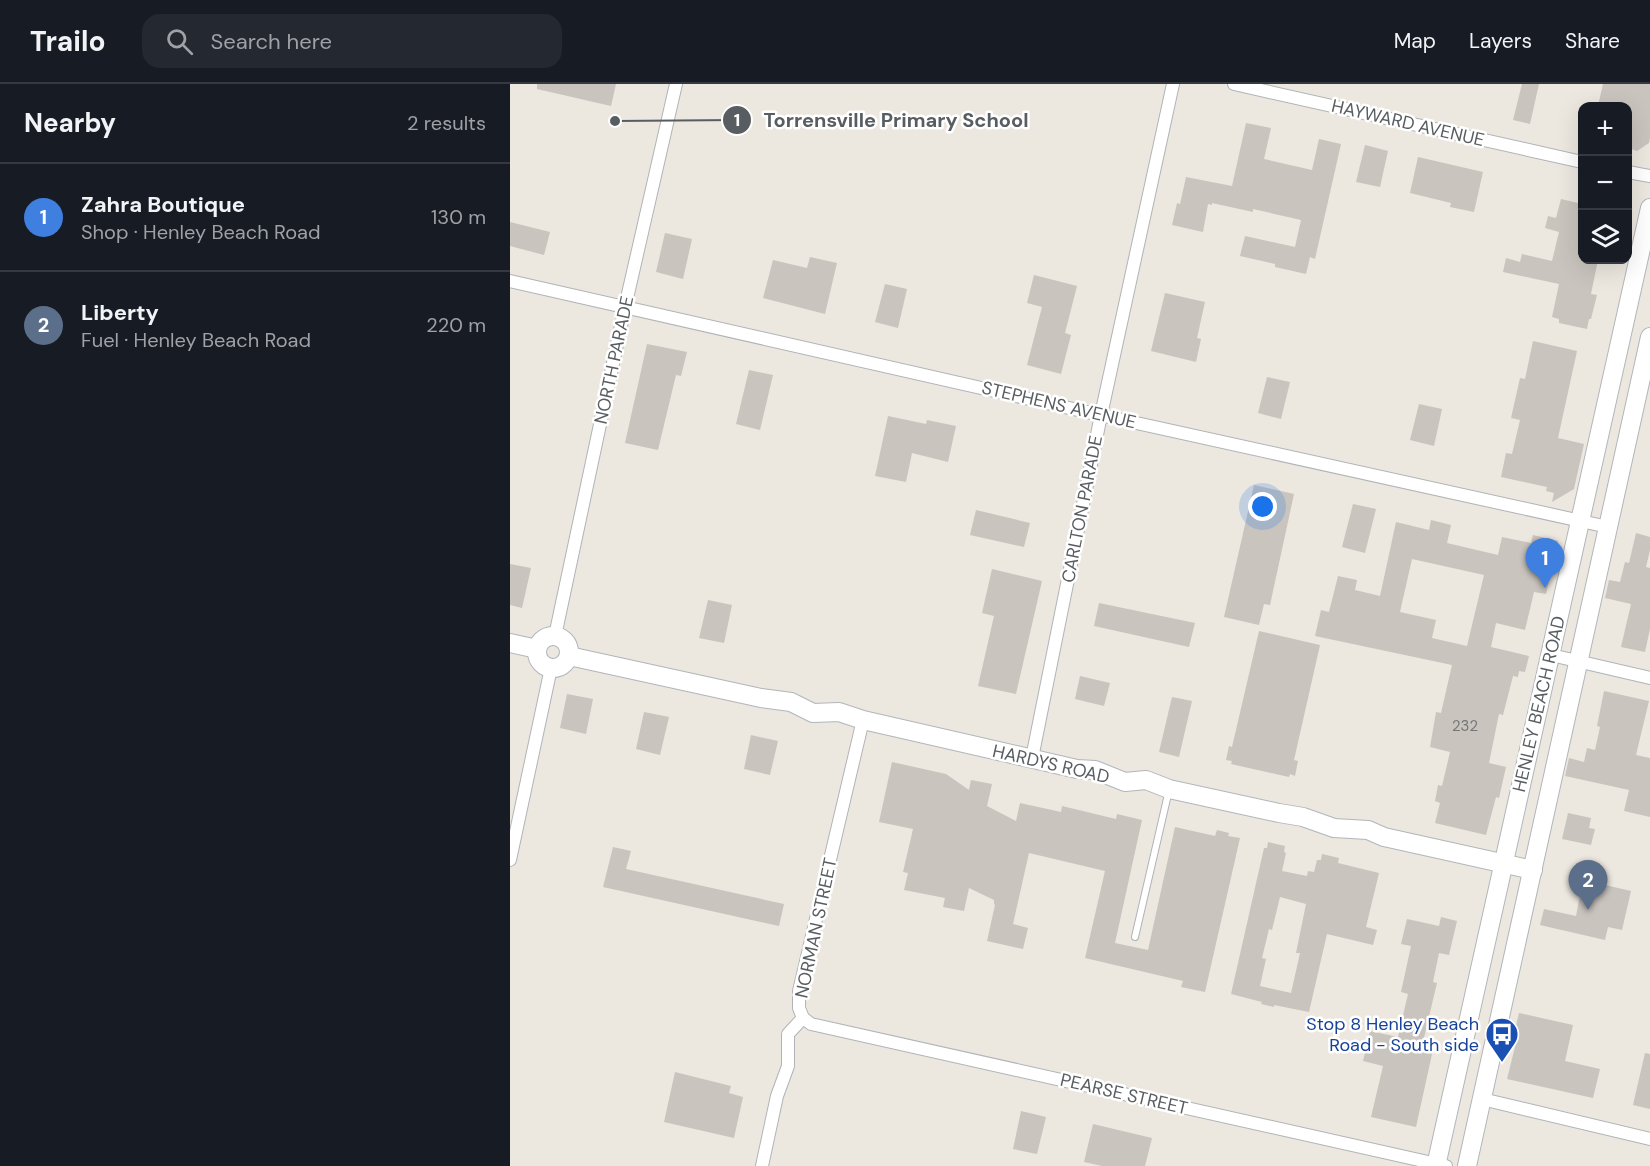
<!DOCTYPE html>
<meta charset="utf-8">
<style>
:root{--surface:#171b24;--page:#242831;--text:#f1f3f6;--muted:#9ea1a6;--line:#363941;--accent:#8c9099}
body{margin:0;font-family:"DM Sans",sans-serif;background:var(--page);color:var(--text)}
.controls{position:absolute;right:18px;top:18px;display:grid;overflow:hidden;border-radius:12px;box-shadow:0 6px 24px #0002}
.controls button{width:54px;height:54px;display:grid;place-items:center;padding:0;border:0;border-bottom:2px solid var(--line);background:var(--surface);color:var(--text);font:30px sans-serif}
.you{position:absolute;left:753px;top:423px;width:21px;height:21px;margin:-15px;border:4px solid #fff;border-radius:50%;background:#1a73e8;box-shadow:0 0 0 9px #1a73e833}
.badge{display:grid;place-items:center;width:39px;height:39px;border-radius:50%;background:var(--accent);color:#fff;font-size:20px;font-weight:700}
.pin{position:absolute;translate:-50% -50px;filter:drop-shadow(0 2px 3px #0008)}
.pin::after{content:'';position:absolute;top:32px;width:21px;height:18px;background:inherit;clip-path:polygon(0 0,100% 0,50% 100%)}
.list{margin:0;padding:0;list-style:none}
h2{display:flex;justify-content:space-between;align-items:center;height:78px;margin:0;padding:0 24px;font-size:26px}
h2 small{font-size:20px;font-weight:400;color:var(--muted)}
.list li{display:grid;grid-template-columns:39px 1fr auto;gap:18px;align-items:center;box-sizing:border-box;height:108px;padding:0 24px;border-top:2px solid var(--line)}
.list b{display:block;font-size:22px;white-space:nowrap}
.list p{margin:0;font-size:20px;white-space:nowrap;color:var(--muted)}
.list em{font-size:20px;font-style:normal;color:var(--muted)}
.icon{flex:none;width:33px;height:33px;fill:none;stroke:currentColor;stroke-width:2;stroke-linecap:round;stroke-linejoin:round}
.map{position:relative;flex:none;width:1140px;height:1082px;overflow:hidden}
header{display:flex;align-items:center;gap:36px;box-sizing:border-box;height:84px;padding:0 30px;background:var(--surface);border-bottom:2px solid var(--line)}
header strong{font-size:28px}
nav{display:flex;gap:33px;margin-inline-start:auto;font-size:21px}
.search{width:420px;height:54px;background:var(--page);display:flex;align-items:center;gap:15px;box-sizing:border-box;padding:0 21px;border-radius:18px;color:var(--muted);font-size:22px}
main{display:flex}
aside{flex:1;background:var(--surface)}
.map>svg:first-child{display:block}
.building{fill:#c9c4be;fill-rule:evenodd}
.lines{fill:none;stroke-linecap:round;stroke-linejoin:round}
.lane-casing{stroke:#b0b4b8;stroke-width:8}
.street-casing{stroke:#b0b4b8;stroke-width:14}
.secondary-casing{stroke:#b1b6bb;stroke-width:20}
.lane{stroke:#fff;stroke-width:6}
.street{stroke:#fff;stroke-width:12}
.secondary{stroke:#fff;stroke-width:18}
.labels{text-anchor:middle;stroke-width:5;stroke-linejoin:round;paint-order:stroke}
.number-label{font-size:15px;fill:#747778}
.street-label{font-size:18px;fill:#585d61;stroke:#fff}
.transit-label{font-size:18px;fill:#164399;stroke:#fff;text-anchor:end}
.leader{fill:none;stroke:#585d61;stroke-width:2}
.callout-dot{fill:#585d61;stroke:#fff;stroke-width:2}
.mark-label{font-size:18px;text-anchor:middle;font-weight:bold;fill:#fff}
.callout-label{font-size:20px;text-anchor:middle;font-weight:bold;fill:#585d61;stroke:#fff;stroke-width:5;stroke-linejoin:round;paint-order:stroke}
</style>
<header>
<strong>Trailo</strong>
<div class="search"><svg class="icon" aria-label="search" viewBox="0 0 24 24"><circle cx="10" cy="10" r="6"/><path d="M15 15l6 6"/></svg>Search here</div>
<nav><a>Map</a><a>Layers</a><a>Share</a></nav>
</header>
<main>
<aside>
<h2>Nearby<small>2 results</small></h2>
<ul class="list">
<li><span class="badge" style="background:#3f7fe0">1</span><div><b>Zahra Boutique</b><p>Shop · Henley Beach Road</p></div><em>130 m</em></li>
<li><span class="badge" style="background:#5c6f8a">2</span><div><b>Liberty</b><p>Fuel · Henley Beach Road</p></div><em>220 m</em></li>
</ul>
</aside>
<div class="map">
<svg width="1140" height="1082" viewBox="0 0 1140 1082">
<rect width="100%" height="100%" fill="#ece7df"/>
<g class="building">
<path d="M27,0H106L101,22L27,5Z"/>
<path d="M1012,0H1029L1020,40L1003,36Z"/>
<path d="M1093,0H1140V54L1139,59L1127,67L1118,64V22H1088Z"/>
<path d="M736,39L761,44L754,75L802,86L809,55L831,60L805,175L800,173L796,190L765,183V180L730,172L735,152L785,163L791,136L743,125V128L702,119V121L698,120L693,148L662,141L667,119L670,120L676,93L722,102Z"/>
<path d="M855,61L878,67L870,103L846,98Z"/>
<path d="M908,73L973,88L964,128L940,123L941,119L900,109Z"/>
<path d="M1051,115L1072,120V176H1088L1081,210L1087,211L1081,235H1079L1077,245L1049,239V235L1042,233L1049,200L993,188L996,174L1010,178L1012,170L1042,177L1049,148L1035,144L1038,132L1046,134Z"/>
<path d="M0,138L40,148L34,171L0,162Z"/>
<path d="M155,149L182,155L173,195L146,188Z"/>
<path d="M300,173L327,179L315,230L253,214L263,176L297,184Z"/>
<path d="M524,191L567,202L555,249L561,251L551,290L517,281L532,223L517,219Z"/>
<path d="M375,200L397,205L388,244L365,238Z"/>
<path d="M655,209L695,218L687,254L691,255L686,278L641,267Z"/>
<path d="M1023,257L1067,267L1048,354L1074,360L1064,405L1042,418L1044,409L1036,407L1037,403L991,393L996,369L1002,370L1010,336L1001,334L1010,294L1015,295Z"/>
<path d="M137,260L177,268L171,292L166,291L148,366L115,359Z"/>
<path d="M239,286L263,291L250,346L226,340Z"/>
<path d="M757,293L780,298L771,335L748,329Z"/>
<path d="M909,320L932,325L924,362L900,356Z"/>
<path d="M378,332L416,340L417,336L446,342L438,378L402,369L396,398L365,392Z"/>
<path d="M744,401L784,410L760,521L754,520L749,541L714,533Z"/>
<path d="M843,420L866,425L855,469L832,463Z"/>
<path d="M466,426L520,439L514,463L460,451Z"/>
<path d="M921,436L941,441L937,459L988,471L992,453L1021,459L1023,451L1048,457L1036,510L1024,508L1015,546L986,539L981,563L1019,572L1015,588L1009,587L1008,593L1003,592L993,631L989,630L979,679L996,683L989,714L986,713L976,751L925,739L930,719L925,717L928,701L932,702L940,668L920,663L926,628L931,629L942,581L805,552L811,526L819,528L828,492L847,496L845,506L870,512L886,438L919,446ZM902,475L974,491L957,562L922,554L926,536L890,528Z"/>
<path d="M1126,449L1140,453V466L1136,483L1140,484V545L1135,568L1111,563L1121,520L1095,514L1099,496L1110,498L1115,478L1119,479Z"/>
<path d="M0,480L21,484L12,524L0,521Z"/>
<path d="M482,485L532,497L506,610L468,602L484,532L472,529Z"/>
<path d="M198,516L222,521L214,559L189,554Z"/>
<path d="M589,519L685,539L679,563L584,542Z"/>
<path d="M749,547L810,561L784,676L788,677L785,692L780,690L779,693L721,680L722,677L716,676L719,662L722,663Z"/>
<path d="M570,592L600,599L594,622L565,615Z"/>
<path d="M1094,607L1139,617L1126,671L1140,674V733L1114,727L1119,706L1055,692L1059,674L1074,678L1077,664L1085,666L1090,643L1087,642Z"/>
<path d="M57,610L83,615L76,650L50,644Z"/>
<path d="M662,613L682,617L669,673L649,668Z"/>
<path d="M134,628L159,633L150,671L126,665Z"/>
<path d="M241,651L268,657L260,691L234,685Z"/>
<path d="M382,678L436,690L459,706L461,696L482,700L477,722L506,737L510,719L551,728L552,722L606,735L607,730L632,736L605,859L638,866L665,743L705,752L707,746L719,749L718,752L730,754L695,908L671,903L673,897L575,874L595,787L519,769L503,840L518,844L513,865L477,857L485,821L484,820V816L459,804L454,827L433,823L435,814L394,806L398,789L393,788L403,745L369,738Z"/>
<path d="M1058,729L1081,734L1079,744L1085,745L1081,761L1052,755Z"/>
<path d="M758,758L775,762L774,768L776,769L772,787L797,792L798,787L804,788L807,776H811L812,770L829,774L828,779L869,789L856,843L867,846L863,861L817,850L799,928L764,921V923L751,920L752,918L721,910L754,764H757ZM770,813L796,820L786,869H790L781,909L750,902L756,875L752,874L759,845L762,846Z"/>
<path d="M103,763L121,767L116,785L274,820L269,842L93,803Z"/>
<path d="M1073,796L1121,807L1112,846L1098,843L1095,856L1030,841L1034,825L1066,832Z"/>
<path d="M931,833L947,837L939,871L929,869L923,898L927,899L913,958L924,961L906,1043L861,1033L873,982L853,977L860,947L888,953L898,910L891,908L901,862L891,860L897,835L929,842Z"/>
<path d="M1009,929L1063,941L1055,977L1090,985L1083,1014L997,995L1007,955L1003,954Z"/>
<path d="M1135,969L1140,970V1025L1123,1021Z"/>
<path d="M165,988L221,1002L219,1009L233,1013L224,1054L154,1038Z"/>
<path d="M511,1027L536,1033L527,1070L503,1065Z"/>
<path d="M583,1040L642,1054L635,1082H592L574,1078Z"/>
</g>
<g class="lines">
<defs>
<path id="lane" d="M625,853L659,706"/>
<g id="street">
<path d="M724,0L1072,78"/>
<path d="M1118,88L1140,92"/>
<path d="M0,197L581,329L1098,443"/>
<path d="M45,552L115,223L166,0"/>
<path d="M1041,571L1140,594"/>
<path d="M522,674L591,331L663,0"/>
<path d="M0,776L41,584"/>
<path d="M293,934L301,940L936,1082"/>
<path d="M293,934L289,924V907L353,636"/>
<path d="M972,1015L1140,1055"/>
<path d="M252,1082L267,1012L278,982V950L293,934"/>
</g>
<g id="secondary">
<circle cx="43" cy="568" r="16"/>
<path d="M0,559L27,565"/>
<path d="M59,572L251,614L281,618L303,629L329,628L353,636L567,685L585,686L615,698L636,696L659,705L769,729L793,733L824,744L858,746L874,753L1023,786"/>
<path d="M926,1082L1140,124"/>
<path d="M957,1082L1140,253"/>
</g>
</defs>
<use href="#lane" class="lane-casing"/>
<use href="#street" class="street-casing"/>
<use href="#secondary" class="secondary-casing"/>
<use href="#lane" class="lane"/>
<use href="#street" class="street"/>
<use href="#secondary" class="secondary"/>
</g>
<defs>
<symbol id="bus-pin" viewBox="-11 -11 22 30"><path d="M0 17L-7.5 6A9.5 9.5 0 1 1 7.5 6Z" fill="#1a4fb4" stroke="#fff"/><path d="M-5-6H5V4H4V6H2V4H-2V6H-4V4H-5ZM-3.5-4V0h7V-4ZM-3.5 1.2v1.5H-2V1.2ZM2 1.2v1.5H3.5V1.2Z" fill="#fff"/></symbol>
</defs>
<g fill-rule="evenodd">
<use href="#bus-pin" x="973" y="931" width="38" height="52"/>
</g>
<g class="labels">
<g class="number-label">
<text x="955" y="647">232</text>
</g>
<g class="street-label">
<text transform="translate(898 39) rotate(13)" y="6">HAYWARD AVENUE</text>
<text transform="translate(104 276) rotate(-78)" y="6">NORTH PARADE</text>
<text transform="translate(549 321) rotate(13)" y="6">STEPHENS AVENUE</text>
<text transform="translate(572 425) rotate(-79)" y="6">CARLTON PARADE</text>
<text transform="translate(1029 620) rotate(-77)" y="6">HENLEY BEACH ROAD</text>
<text transform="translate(541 680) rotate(13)" y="6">HARDYS ROAD</text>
<text transform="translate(306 844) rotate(-78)" y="6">NORMAN STREET</text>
<text transform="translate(614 1010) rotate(13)" y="6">PEARSE STREET</text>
</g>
<g class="transit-label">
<text x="969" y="946">Stop 8 Henley Beach<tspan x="969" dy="21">Road - South side</tspan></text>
</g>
</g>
<path class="leader" d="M105 37L227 36"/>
<g class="callout-dot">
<circle cx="105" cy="37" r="6"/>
<circle cx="227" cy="36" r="15"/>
</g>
<g class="mark-label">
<text x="227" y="42">1</text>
</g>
<g class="callout-label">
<text x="386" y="43">Torrensville Primary School</text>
</g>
</svg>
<div class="controls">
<button>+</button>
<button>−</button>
<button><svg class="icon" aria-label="layers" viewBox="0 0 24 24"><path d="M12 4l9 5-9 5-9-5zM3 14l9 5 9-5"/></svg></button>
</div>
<div class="you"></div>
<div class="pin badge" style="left:1035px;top:504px;background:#3f7fe0">1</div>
<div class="pin badge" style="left:1078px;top:826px;background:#5c6f8a">2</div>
</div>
</main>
